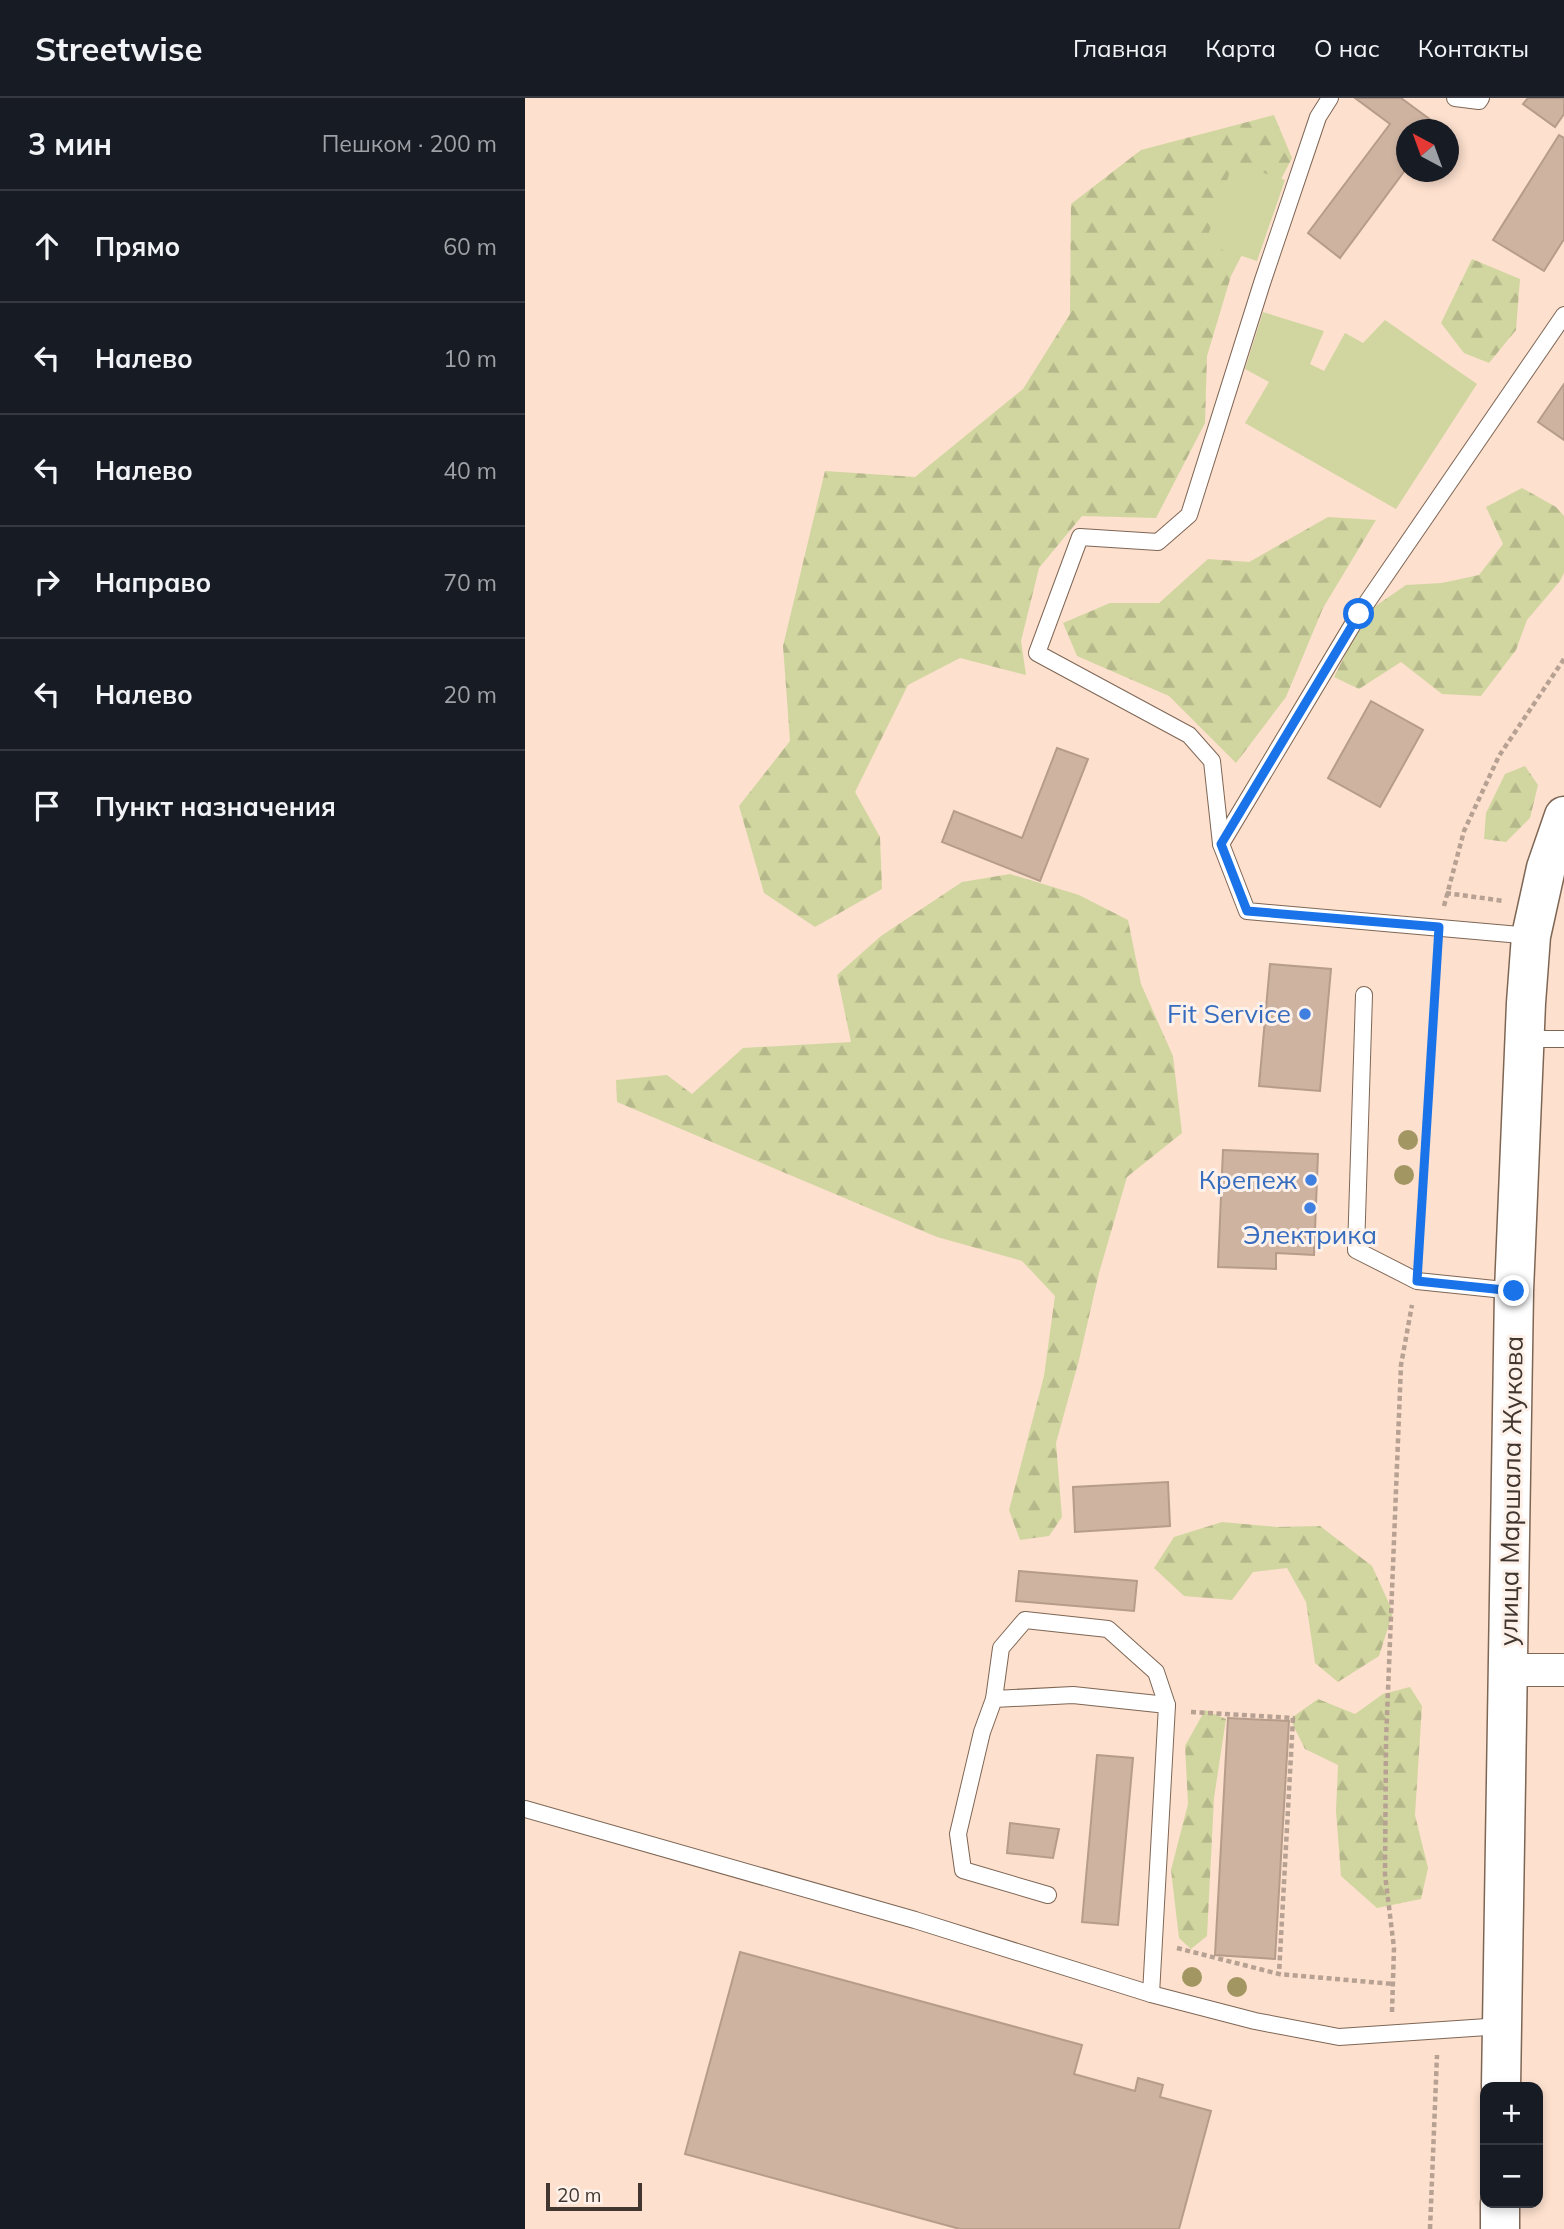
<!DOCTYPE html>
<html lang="ru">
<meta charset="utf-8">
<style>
:root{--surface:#171b24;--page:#20242c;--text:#f1f3f6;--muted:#9ea1a6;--line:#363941}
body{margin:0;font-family:Mulish,sans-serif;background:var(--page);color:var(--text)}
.controls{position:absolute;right:21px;bottom:21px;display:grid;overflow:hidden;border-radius:14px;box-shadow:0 4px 10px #0003}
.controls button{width:63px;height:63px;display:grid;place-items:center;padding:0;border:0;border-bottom:2px solid var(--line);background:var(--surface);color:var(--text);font:35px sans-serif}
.compass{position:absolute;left:871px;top:21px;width:63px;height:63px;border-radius:50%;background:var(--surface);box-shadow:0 4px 10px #0003;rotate:319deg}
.scale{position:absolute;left:21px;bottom:18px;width:96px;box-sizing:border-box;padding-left:7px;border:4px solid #423730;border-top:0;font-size:19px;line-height:24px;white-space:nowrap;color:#423730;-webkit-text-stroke:5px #fdf1ea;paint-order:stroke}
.stop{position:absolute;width:21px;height:21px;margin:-16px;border:5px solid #1a73e8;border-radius:50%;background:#fff}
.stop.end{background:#1a73e8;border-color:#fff;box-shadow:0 2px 7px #0008}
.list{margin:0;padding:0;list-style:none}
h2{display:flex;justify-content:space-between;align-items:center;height:91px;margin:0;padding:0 28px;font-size:30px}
h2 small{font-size:23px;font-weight:400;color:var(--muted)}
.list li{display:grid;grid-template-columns:46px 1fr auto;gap:21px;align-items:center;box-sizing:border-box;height:112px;padding:0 28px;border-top:2px solid var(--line)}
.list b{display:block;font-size:26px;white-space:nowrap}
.list em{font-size:23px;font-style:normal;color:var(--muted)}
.icon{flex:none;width:38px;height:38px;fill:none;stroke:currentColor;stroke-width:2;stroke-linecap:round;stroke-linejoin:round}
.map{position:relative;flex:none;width:1039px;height:2131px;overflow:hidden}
header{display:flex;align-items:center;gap:42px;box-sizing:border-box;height:98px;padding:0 35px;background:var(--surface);border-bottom:2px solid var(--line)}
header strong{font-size:33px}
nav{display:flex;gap:38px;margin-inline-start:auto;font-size:24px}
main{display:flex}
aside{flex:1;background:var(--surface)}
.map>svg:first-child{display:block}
.forest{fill:url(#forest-firs)}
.green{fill:#d1d6a0}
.building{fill:#ceb3a1;stroke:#b69c8a;stroke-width:2}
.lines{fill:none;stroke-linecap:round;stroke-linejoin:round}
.service-casing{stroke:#7e6655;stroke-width:18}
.minor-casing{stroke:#7e6655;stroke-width:34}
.secondary-casing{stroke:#7e6655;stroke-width:41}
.path{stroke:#b7a193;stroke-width:4.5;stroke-dasharray:5 3.5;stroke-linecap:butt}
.service{stroke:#fff;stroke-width:16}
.minor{stroke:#fff;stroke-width:32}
.secondary{stroke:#fff;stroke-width:38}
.tree{fill:#a29663}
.route{stroke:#1a73e8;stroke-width:9}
.shop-dot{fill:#3f7fe0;stroke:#fdf1ea;stroke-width:2.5}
.labels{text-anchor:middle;stroke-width:6;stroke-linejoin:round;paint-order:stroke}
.shop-label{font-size:26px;fill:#366cbe;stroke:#fdf1ea;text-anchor:end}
.street-label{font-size:26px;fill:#423730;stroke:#fdf1ea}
</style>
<header>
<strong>Streetwise</strong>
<nav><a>Главная</a><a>Карта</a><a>О нас</a><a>Контакты</a></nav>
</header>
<main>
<aside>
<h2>3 мин<small>Пешком · 200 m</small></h2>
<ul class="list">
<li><svg class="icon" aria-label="ahead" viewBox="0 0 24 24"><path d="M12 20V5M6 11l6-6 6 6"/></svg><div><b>Прямо</b></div><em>60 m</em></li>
<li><svg class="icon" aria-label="left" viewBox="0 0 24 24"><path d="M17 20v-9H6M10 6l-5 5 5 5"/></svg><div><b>Налево</b></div><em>10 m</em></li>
<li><svg class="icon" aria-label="left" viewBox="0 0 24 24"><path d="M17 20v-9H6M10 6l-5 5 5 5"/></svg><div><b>Налево</b></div><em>40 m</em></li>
<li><svg class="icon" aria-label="right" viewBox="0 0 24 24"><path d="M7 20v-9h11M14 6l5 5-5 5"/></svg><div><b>Направо</b></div><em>70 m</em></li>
<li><svg class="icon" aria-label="left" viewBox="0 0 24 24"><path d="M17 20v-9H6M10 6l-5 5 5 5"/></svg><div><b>Налево</b></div><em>20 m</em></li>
<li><svg class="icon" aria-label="arrive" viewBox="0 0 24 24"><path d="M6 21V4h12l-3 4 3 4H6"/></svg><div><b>Пункт назначения</b></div></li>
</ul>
</aside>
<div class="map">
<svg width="1039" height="2131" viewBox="0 0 1039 2131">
<defs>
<pattern id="forest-firs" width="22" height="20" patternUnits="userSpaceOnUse" patternTransform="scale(1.75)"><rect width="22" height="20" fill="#d1d6a0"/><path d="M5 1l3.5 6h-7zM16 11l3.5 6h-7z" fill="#b5b88a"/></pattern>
</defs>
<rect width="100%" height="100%" fill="#fde0ce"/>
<g class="forest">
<path d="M749,17L767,60L706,178L682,258L680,325L631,420L557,418L514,470L496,543L501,577L435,560L383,587L330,694L355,739L357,791L290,829L239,795L214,708L265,643L258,548L300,373L390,379L498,291L545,216L546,106L616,52Z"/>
<path d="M947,161L995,181L991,232L964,265L939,255L916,225Z"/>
<path d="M997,390L1031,409L1039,418V475L1035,483L1002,522L991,552L956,598L917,596L876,564L834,591L809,579L842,514L881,487L917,485L954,477L978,446L961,409Z"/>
<path d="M803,419L851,422L798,510L761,599L711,665L644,598L552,558L538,525L585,505H634L683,461L724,464Z"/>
<path d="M1000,668L1013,687L1005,720L981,744L959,741L961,715L980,676Z"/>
<path d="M485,776L554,797L603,822L616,886L648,958L657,1035L602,1079L574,1175L554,1262L531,1345L537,1419L524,1438L495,1442L484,1412L519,1278L530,1198L497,1163L412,1139L92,1004L91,982L142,977L167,996L218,950L326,944L312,877L356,838L437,784Z"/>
<path d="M697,1424L752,1429L795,1428L847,1468L868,1514L854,1558L813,1584L790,1565L781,1504L762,1470L728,1474L707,1502L659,1498L629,1470L649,1439Z"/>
<path d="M885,1589L897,1608L890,1717L903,1770L896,1801L852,1810L816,1778L811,1713L813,1667L780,1651L765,1621L793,1601L830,1616L858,1596Z"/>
<path d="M680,1612L701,1621L689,1700L682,1838L666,1851L654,1840L646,1772L663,1706L660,1648Z"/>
</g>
<g class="green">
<path d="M708,65L760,82L732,163L680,146Z"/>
<path d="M738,214L799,233L785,266L799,273L820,235L838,245L860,222L952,286L871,411L720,325L744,284L720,271Z"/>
</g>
<g class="building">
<path d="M830,0H876L914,28L911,32H881V71L815,160L783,135L865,26Z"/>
<path d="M1003,0H1039V16L1030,29L998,6Z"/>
<path d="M1034,37L1039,40V141L1019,173L968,142Z"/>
<path d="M1039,286V342L1013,324Z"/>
<path d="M846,603L898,632L855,709L803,680Z"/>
<path d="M532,650L563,661L515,783L417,744L429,713L497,740Z"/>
<path d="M745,866L806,871L795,993L734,988Z"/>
<path d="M698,1052L793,1056L789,1157L751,1155V1171L693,1169Z"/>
<path d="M643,1384L645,1428L550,1434L548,1389Z"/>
<path d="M494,1473L612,1483L609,1513L491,1503Z"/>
<path d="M703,1620L764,1623L750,1861L690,1857Z"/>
<path d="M572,1657L608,1660L593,1827L557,1824Z"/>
<path d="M485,1725L534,1731L528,1760L482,1755Z"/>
<path d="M215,1854L557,1947L549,1976L610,1993L613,1980L638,1987L635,1999L686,2013L654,2131H435L160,2056Z"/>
</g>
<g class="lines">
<defs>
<g id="service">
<path d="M805,0L793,19L737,185L664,417L633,444L555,439L512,555L664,637L687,663L696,746L722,813L1006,838"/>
<path d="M930,0L954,3L956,0"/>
<path d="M696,746L834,516L1039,217"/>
<path d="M839,897L831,1152L892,1183L989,1193"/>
<path d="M1000,941H1039"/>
<path d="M469,1601L476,1550L500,1522L583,1531L631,1574L642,1607"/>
<path d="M0,1711L390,1822L626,1896L730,1923L814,1939L977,1928"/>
<path d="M523,1797L438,1772L433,1736L457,1634L469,1601L548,1597L642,1607L626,1896"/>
</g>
<path id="minor" d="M984,1572H1039"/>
<g id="secondary">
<path d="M976,1989L989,1193L1001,905L1006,838L1021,770L1039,718"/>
<path d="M975,2131V2105"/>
</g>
</defs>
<use href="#service" class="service-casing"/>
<use href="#minor" class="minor-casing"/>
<use href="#secondary" class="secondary-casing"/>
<g class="path">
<path d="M921,795L979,803"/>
<path d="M919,808L939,733L974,658L1039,561"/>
<path d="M894,1157L913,851"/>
<path d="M666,1614L768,1620L754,1876"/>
<path d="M652,1850L754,1876L868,1886"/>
<path d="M867,1914L869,1850L860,1776L861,1643L876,1267L887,1207"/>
<path d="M905,2131L912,1957"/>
</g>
<use href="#service" class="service"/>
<use href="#minor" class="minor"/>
<use href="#secondary" class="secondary"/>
</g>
<g class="tree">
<circle cx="883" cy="1042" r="10"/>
<circle cx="879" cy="1077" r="10"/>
<circle cx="667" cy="1879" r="10"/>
<circle cx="712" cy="1889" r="10"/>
</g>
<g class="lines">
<path class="route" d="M834,516L696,746L722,813L914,829L892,1183L989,1193"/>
</g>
<g class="shop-dot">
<circle cx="780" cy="916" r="7"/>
<circle cx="786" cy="1082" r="7"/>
<circle cx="785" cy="1110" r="7"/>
</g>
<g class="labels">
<g class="shop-label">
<text x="766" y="925">Fit Service</text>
<text x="772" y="1091">Крепеж</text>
<text x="785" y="1146" text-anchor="middle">Электрика</text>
</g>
<g class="street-label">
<text transform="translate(986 1393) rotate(-89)" y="9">улица Маршала Жукова</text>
</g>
</g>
</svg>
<div class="controls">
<button>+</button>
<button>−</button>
</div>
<svg class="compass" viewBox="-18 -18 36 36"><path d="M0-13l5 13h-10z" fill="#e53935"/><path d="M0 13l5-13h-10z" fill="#9ea1a6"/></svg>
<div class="scale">20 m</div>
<div class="stop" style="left:834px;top:516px"></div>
<div class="stop end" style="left:989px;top:1193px"></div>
</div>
</main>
